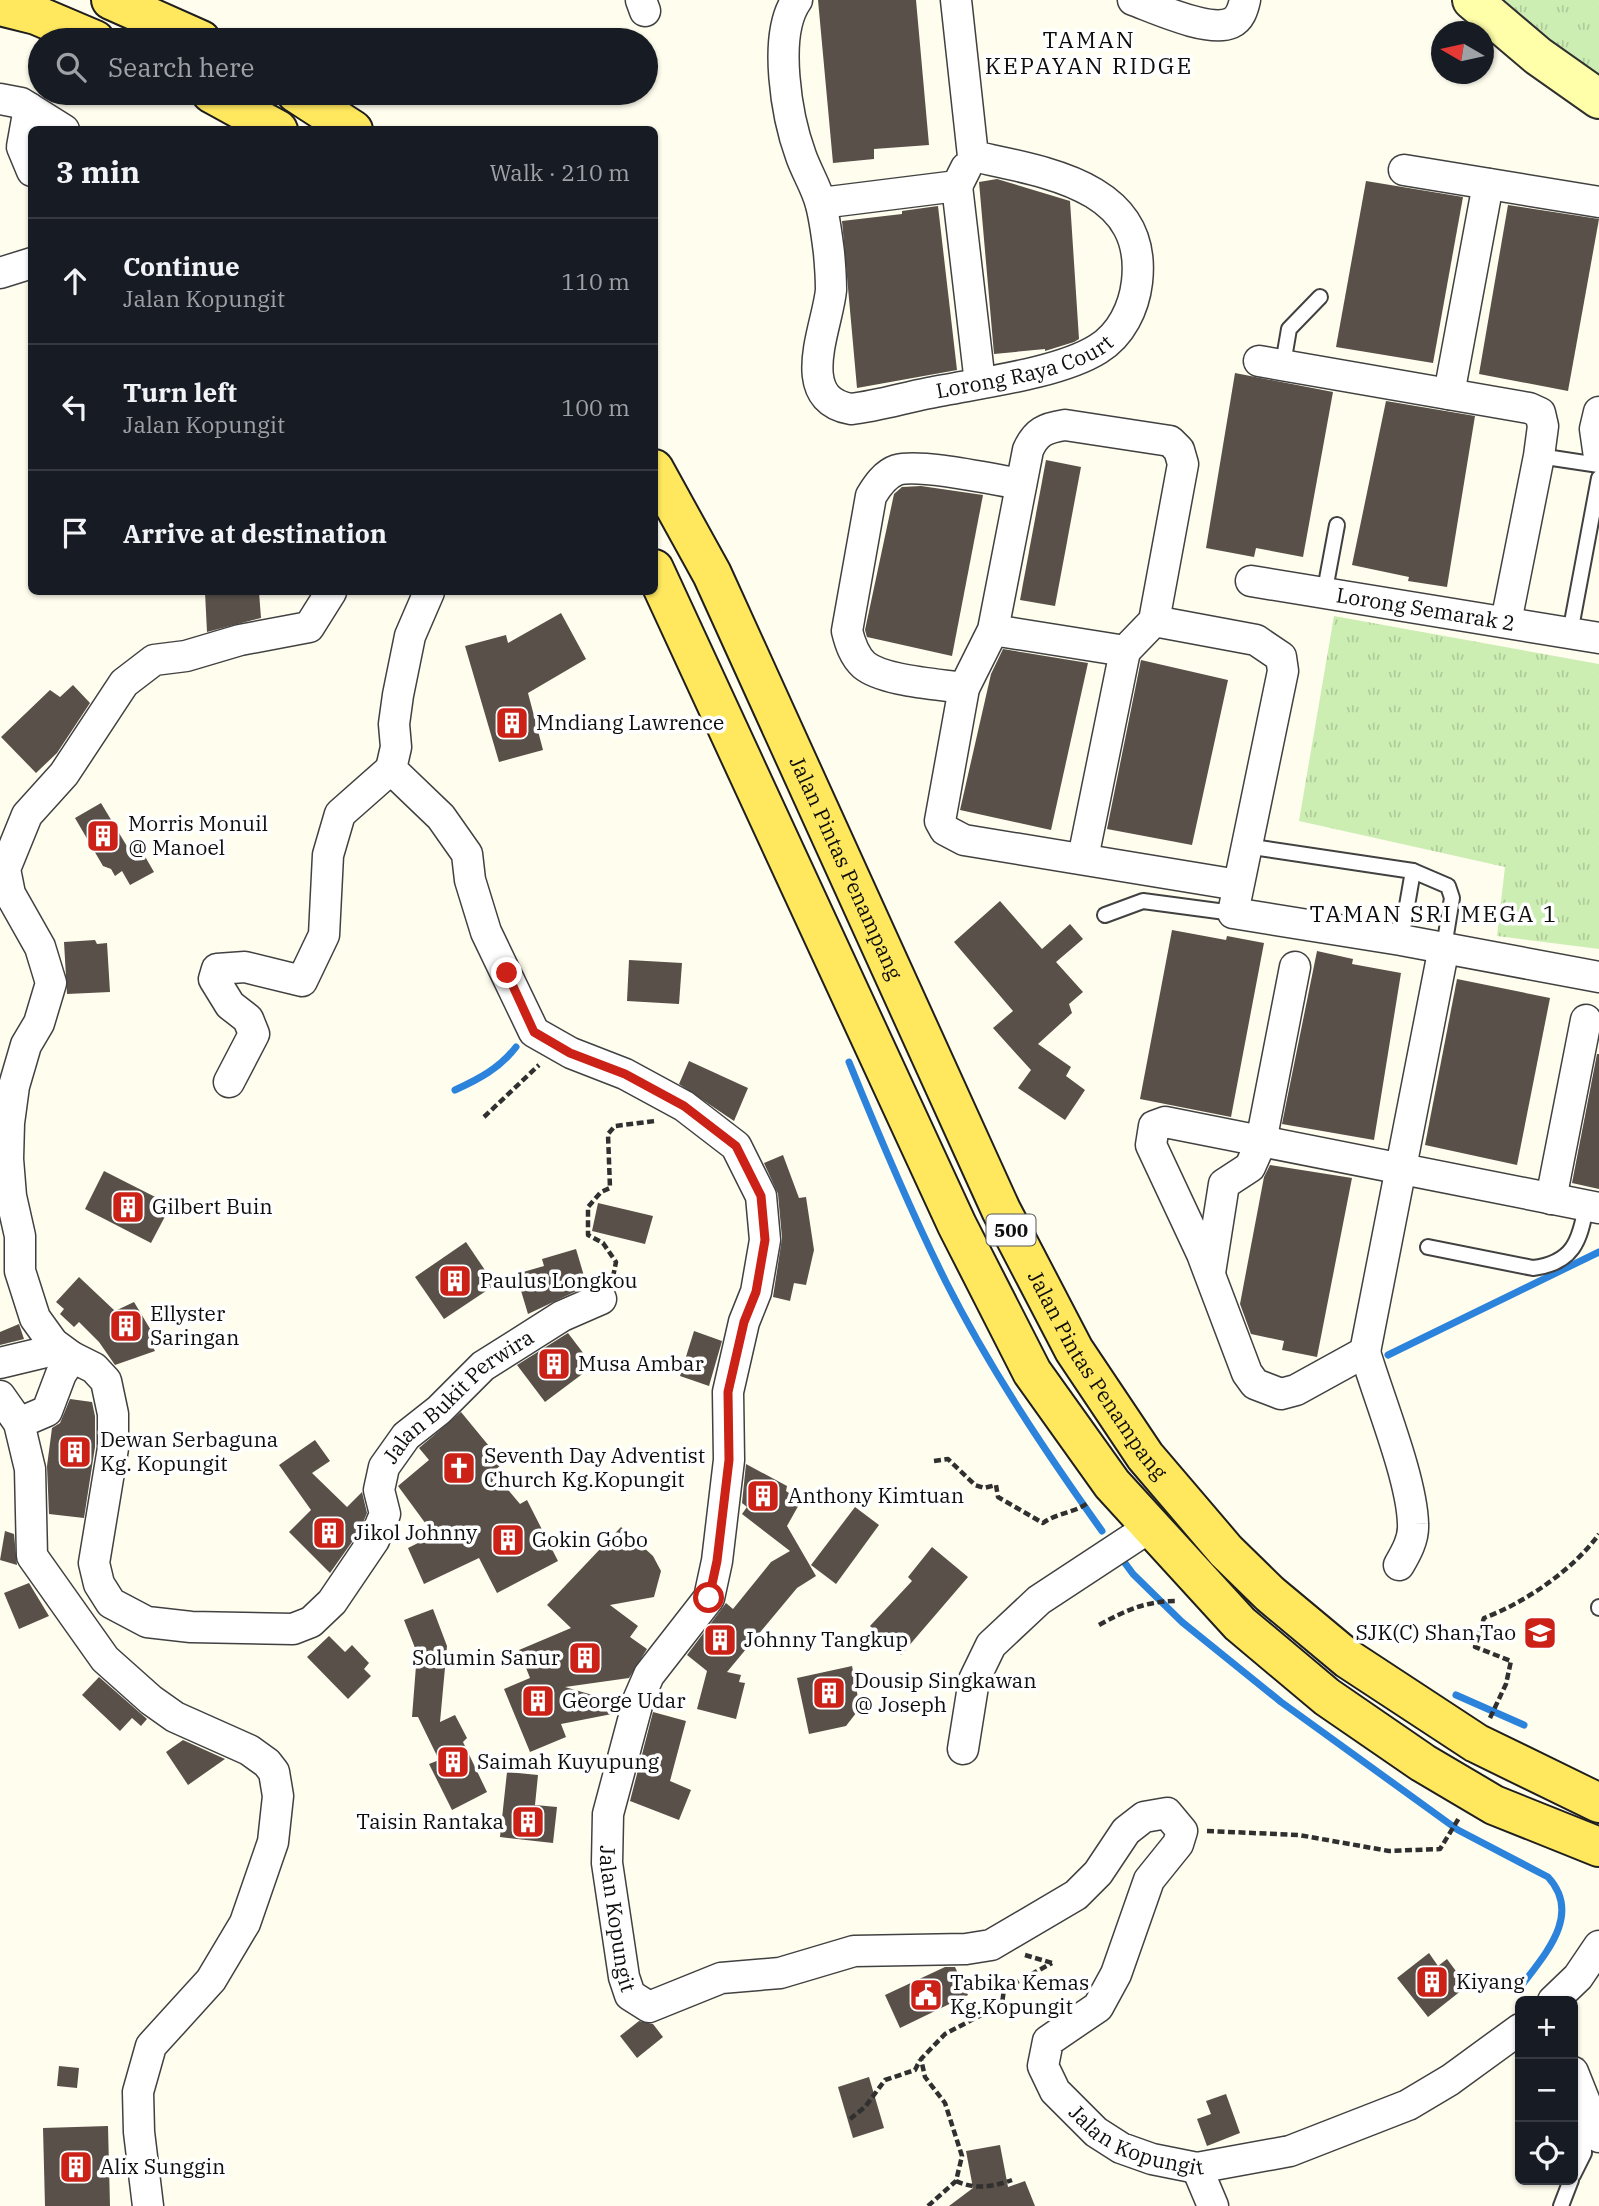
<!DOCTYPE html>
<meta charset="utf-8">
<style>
:root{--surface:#171b24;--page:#20242c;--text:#f1f3f6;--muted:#9ea1a6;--line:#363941}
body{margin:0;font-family:"IBM Plex Serif",serif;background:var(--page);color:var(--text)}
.controls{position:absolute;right:21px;bottom:21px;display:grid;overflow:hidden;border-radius:10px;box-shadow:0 2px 5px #0004}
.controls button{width:63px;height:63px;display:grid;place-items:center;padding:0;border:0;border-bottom:2px solid var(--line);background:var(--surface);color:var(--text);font:35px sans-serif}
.compass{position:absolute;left:1431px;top:21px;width:63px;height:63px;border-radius:50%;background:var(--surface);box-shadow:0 2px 5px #0004;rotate:279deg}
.stop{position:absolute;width:21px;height:21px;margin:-16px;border:5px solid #cc2117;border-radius:50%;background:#fff}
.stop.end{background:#cc2117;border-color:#fff;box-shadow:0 2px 7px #0008}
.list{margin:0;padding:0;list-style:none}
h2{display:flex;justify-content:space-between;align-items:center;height:91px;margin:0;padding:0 28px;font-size:30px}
h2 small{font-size:23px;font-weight:400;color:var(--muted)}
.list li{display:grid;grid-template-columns:46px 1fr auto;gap:21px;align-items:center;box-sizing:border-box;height:126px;padding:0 28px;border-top:2px solid var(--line)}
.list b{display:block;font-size:26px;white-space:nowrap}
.list p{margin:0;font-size:23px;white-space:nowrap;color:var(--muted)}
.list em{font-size:23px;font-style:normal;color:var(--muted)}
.icon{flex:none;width:38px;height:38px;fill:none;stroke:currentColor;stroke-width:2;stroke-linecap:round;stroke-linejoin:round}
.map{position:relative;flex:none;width:1599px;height:2206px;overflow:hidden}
.search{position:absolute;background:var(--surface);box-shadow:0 2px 5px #0004;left:28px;top:28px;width:630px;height:77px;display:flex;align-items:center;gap:18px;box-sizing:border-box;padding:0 24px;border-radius:38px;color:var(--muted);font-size:26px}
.panel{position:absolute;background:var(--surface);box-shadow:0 2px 5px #0004;left:28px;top:126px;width:630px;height:469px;border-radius:10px}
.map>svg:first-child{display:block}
.grass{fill:url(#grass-tufts)}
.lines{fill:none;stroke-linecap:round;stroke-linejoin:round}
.stream{stroke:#2c83db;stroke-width:7}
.building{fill:#585049}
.lane-casing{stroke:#414141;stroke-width:18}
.street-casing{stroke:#414141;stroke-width:33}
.secondary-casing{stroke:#303030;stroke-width:42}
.primary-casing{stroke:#1f1f1f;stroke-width:42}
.path{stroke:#303030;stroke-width:4.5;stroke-dasharray:7 3.5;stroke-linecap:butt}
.lane{stroke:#fff;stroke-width:14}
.street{stroke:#fff;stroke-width:30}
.secondary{stroke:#fffea9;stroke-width:38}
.primary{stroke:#ffe85e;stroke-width:38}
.route{stroke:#cc2117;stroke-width:9}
.labels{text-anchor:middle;stroke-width:7;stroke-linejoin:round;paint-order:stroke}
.shield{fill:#fff;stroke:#565656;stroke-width:2}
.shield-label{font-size:19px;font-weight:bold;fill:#0e0e0e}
.street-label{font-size:21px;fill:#0e0e0e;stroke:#fff}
.poi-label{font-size:21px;fill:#0e0e0e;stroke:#fff;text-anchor:start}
.neighbourhood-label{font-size:23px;letter-spacing:2px;fill:#0e0e0e;stroke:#fff}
</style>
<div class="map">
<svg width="1599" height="2206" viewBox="0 0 1599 2206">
<defs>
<pattern id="grass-tufts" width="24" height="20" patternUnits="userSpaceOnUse" patternTransform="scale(1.75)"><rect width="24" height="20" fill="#cceeb3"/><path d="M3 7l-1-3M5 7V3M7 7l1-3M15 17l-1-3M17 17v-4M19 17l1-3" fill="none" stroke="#aecb99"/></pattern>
</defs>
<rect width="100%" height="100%" fill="#fffdee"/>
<g class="grass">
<path d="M1488,0H1599V89Z"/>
<path d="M1334,616L1599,664V949L1497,936L1505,867L1299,821Z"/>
</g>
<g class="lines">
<g class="stream">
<path d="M849,1062C879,1136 910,1210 946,1282C990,1369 1045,1451 1102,1531"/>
<path d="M455,1090C479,1079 500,1068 516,1047"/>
<path d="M1388,1355L1599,1252"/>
<path d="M1119,1555L1133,1574L1182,1622L1281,1702L1458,1830L1548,1877C1582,1914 1546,1953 1522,1985"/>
<path d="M1456,1695L1524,1725"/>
</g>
</g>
<g class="building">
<path d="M818,0H916L929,145L874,149V159L833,163Z"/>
<path d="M997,179L1070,201L1079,339L1074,342L1045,351V349L994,354L979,182Z"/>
<path d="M1366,181L1463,197L1433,363L1336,347Z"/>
<path d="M1508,205L1599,219L1568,391L1479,374Z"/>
<path d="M938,206L957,370L857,388L842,221L902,214V211Z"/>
<path d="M1235,373L1333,392L1303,557L1256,548L1254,557L1206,548Z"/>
<path d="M1386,401L1475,416L1447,587L1408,581L1409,577L1352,565Z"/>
<path d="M1046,460L1081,467L1055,606L1020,600Z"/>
<path d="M921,486L983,495L952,656L867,637L865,630L894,494L902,487Z"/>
<path d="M205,592H259L261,618L207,632Z"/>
<path d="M561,613L586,659L528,693L543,750L499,762L465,646L506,635L508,643Z"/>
<path d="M1003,649L1088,663L1051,830L960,810L991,674Z"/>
<path d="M1141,660L1228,680L1192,845L1107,829Z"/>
<path d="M73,685L90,703L57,753L36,773L1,737L50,690L60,697Z"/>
<path d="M101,803L134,858L143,853L154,872L130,885L122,871L115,876L111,869L103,866L75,818Z"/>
<path d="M1000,901L1042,949L1070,924L1083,939L1056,962L1083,992L1069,1004L1072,1013L1038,1044L1071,1067L1066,1076L1085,1090L1065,1120L1018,1088L1031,1070L993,1028L1013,1011L954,942Z"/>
<path d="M1172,930L1226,940L1227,936L1264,943L1231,1117L1140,1099Z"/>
<path d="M95,940L97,944L107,943L110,992L67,994L64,942Z"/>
<path d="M1317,951L1353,959L1352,964L1401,973L1374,1140L1282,1124Z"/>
<path d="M629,960L682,963L679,1004L627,1001Z"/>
<path d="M1457,979L1550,998L1517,1165L1425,1145Z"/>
<path d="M1597,1054H1599V1189L1572,1183Z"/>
<path d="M689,1061L748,1088L734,1121L679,1084Z"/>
<path d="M783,1155L799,1198L806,1197L814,1250L806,1285L794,1283L790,1301L773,1297L782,1238L778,1194L764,1163Z"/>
<path d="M1270,1165L1352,1178L1317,1357L1282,1350L1284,1341L1251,1334L1240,1304L1264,1177Z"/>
<path d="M104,1171L171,1205L151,1243L85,1209Z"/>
<path d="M598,1203L653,1216L645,1244L592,1231Z"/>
<path d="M466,1242L495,1285L444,1319L415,1277Z"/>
<path d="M576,1249L587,1286L528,1314L516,1274L544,1266L542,1259Z"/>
<path d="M79,1277L115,1311L134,1302L155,1337L149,1339L155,1351L115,1365L99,1342L79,1322L74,1327L60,1314L64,1309L56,1302Z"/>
<path d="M19,1324L24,1339L0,1345V1332Z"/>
<path d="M694,1331L722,1341L709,1386L680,1376Z"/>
<path d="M568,1333L593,1366L545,1402L517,1365Z"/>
<path d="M70,1399L92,1402L95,1416V1447L84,1518L49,1514L47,1466L52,1428L60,1423Z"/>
<path d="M461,1412L503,1463L493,1472L520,1504L527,1500L558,1561L497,1593L479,1558L424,1584L408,1548L434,1535L398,1486L429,1460L419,1448Z"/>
<path d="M315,1440L330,1461L312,1473L347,1507L362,1492L367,1513L359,1532L330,1573L289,1532L311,1510L279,1465Z"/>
<path d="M746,1464L787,1486L786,1491L801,1501L787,1526L816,1576L797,1588L727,1672L741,1675L739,1682L745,1683L736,1719L697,1709L707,1671L687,1655L726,1603L733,1609L771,1562L790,1551L742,1514L747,1507L742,1503Z"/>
<path d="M855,1507L879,1525L836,1584L811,1565Z"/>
<path d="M621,1527L653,1556L661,1571L654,1597L610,1605L638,1626L630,1637L647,1649L629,1678L565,1687L620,1703L617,1713L561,1724L566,1737L530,1752L504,1689L530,1678L519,1650L571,1628L547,1605Z"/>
<path d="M5,1531L14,1534L17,1565L0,1560Z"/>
<path d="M932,1547L968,1577L901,1655L870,1626L912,1581L908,1577Z"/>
<path d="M29,1583L49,1616L19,1629L4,1593Z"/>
<path d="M433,1609L447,1646L440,1722L455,1715L467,1738L463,1742L487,1792L452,1810L429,1764L439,1760L418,1717H412L417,1653L404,1620Z"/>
<path d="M329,1636L345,1652L352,1645L369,1663L364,1669L371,1676L348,1699L307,1657Z"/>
<path d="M852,1666L860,1708L846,1726L809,1734L797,1678Z"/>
<path d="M99,1677L147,1719L141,1726L132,1718L120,1731L82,1695Z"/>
<path d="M653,1712L686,1721L670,1781L691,1790L679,1820L630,1801Z"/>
<path d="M183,1740L225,1759L188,1785L166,1752Z"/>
<path d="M507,1772L538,1775L535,1805L557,1807L553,1843L500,1837Z"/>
<path d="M1429,1953L1438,1966L1447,1959L1467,1986L1428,2017L1397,1978Z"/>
<path d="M945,1967H955L968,1995L900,2028L885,1995Z"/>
<path d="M639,2021L653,2024L663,2037L637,2058L620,2036Z"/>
<path d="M59,2066L79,2068L77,2088L57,2086Z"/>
<path d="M869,2077L884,2128L853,2138L838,2087Z"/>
<path d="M1226,2094L1240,2133L1207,2146L1197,2119L1211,2114L1206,2101Z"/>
<path d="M108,2126L110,2206H45L43,2128Z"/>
<path d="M1000,2145L1008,2187L1025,2181L1035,2206H949L973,2188L966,2151Z"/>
</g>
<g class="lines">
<defs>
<g id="lane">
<path d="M1283,364L1289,329L1320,297"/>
<path d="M1539,456L1599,465"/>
<path d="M1324,595L1337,525"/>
<path d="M1570,633L1599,478"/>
<path d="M1246,846L1413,871L1401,940"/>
<path d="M1413,871L1448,886L1452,898L1444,947"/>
<path d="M1105,915L1143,901L1233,913"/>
<path d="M1428,1247L1533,1268C1573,1263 1580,1241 1586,1206"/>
<path d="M1599,1607V1608"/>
<path d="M1573,2175L1584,2153V2119"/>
<path d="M1561,2206L1571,2180"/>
</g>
<g id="street">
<path d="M641,0L645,11"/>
<path id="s1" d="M797,0C772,35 787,118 801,156C807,173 817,188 821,205C825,220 827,237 829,253C830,264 831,278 831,290C828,326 792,399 851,409C878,406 903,398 929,393C977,383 1058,374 1098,349C1121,335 1134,308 1137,282C1148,185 1044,172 973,156L956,0"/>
<path d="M1133,0C1155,8 1209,33 1231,23C1240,19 1243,9 1245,0"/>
<path d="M0,99L21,103L64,130"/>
<path d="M29,108L22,147L32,171"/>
<path d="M1404,170L1599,202"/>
<path d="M957,186L980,383"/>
<path d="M821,203L957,186L966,168"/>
<path d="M0,273L32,263"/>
<path d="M1259,361L1529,408L1540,413L1543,426L1539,456L1506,622"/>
<path d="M1449,394L1488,184"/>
<path d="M1599,412L1595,429L1599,457"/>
<path id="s2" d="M1251,581L1599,638"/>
<path id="s3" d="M429,592L410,636L398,695L394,724L396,747L391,769L441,817L467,854L470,880L486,932L534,1032L571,1053L625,1074L684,1106L736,1146L761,1196L765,1240L756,1292L744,1322L728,1392L729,1460L717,1561L709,1598L649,1675L639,1698L608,1814L607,1863L624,1977L630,1995L649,2007L721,1978L780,1973L854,1951L966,1949L991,1945L1076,1895L1098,1873L1126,1831L1144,1817L1167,1813L1182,1831L1178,1844L1149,1880L1116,1974L1098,2007L1048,2041L1043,2066L1055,2091L1096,2132L1121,2148L1152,2159L1197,2168L1290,2151L1408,2105L1450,2080L1520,2029"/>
<path d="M1154,621L1256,640L1281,657L1283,671L1233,913L1401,940L1599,977"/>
<path d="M993,630L1028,450C1036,432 1045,428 1065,425L1170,441L1179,450L1183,464L1154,621L1125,651L993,630L964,688L940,821L945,830L964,840L1238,885"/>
<path d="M964,688C938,684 883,681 864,665C854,656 850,643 847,631L871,496C877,486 885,474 897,470C920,463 995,480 1021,484"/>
<path d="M1083,858L1125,651"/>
<path d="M1444,947L1365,1352L1296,1390L1281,1394L1255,1384L1247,1373L1202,1254L1151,1145L1154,1126L1165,1122L1599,1208"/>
<path d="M229,1082L254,1034L248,1019L230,1005L214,979L217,969L245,967L302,981L324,935L328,855L340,814L391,769"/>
<path d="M1551,1199L1586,1020"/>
<path d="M1210,1273L1224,1184L1250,1167L1261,1142L1295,967"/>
<path d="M1365,1352C1379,1399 1412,1479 1413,1524C1414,1539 1406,1553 1399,1565"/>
<path id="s4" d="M72,1357L94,1368L106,1381L113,1414V1448L94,1563L99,1584L111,1603L147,1622L191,1627L293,1629L311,1622L332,1602L374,1540L385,1514L379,1490L384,1467L406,1436L439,1410L483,1366L562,1316L601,1299"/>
<path d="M0,1363L50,1351L53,1343"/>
<path d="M0,1396L19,1423L30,1469L32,1556L105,1659L151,1700L175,1717L249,1750L267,1763L274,1772L278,1796L273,1842L245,1923L211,1980L151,2046L138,2092L139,2132L148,2206"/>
<path d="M19,1423L47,1411L61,1374L72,1357L53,1343L35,1318L20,1271V1236L11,1196L8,1159L9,1123L14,1086L26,1045L39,1023L51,983L40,947L10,894L5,869L27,815L64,774L124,683L154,660L186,656L240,640L309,627L331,592"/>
<path d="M963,1749L974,1680L991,1645L1039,1600L1150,1527"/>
<path d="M1553,2001L1578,1977L1599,1946"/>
<path d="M1573,2072L1599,2137"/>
<path d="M1197,2168L1213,2206"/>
</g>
<path id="secondary" d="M1472,0L1538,56L1599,99"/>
<g id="primary">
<path d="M111,0L201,40"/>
<path d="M0,6L36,15L95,40"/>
<path d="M211,93L278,130"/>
<path d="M296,93L353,130"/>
<path id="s5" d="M654,469L712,574L1001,1210L1074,1350L1145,1456L1226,1551L1270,1594L1348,1659L1476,1743L1599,1803"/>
<path d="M654,569L957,1225L1032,1372L1112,1484L1240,1624L1327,1697L1423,1763L1494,1805L1599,1847"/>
</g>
</defs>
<use href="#lane" class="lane-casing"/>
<use href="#street" class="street-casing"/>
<use href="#secondary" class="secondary-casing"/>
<use href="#primary" class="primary-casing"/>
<g class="path">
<path d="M371,592H391"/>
<path d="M484,1117L539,1065"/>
<path d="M613,1277L616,1262L603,1243L588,1235V1207L601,1192L610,1188L608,1134L615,1126L655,1121"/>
<path d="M934,1461L948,1459L975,1485L984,1488L996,1485L998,1497L1043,1523C1058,1512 1073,1514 1089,1502"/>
<path d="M1099,1625C1126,1610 1146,1601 1177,1601"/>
<path d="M1490,1718L1506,1684L1511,1661L1475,1647L1484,1618C1526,1602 1573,1570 1599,1534"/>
<path d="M1207,1831L1299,1835L1389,1851L1440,1849L1459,1818"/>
<path d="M1025,1955L1052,1963"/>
<path d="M850,2119L865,2107L885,2080L915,2070L920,2060"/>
<path d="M956,2181C976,2190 992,2187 1012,2180"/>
<path d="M928,2206L956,2181L962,2156L945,2103L925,2077L921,2059L945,2034L1002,2004L1004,1989L1052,1963"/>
</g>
<use href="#lane" class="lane"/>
<use href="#street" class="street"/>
<use href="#secondary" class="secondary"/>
<use href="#primary" class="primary"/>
</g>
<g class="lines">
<path class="route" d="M507,973L534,1032L570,1053L625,1074L684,1106L736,1146L761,1196L765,1240L756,1292L744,1322L728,1392L729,1460L717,1561L709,1598"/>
</g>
<defs>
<symbol id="building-square" viewBox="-11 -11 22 22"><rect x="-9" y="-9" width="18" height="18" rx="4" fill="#cc2117" stroke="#fff"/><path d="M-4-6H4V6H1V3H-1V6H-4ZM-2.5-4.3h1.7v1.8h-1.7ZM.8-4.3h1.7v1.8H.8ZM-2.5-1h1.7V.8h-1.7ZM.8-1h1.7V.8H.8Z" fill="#fff"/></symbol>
<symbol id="church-square" viewBox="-11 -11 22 22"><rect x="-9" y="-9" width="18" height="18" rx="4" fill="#cc2117" stroke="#fff"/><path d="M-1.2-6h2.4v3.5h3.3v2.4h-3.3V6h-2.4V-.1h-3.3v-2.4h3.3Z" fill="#fff"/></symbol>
<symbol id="school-square" viewBox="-11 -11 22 22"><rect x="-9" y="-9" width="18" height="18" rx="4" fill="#cc2117" stroke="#fff"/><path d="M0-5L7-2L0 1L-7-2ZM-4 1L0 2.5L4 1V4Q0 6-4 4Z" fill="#fff"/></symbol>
<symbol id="civic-square" viewBox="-11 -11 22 22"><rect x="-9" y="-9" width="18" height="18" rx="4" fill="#cc2117" stroke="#fff"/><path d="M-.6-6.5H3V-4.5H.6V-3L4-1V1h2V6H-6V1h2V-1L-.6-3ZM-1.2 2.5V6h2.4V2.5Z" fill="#fff"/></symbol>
</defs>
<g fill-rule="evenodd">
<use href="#building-square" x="493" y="704" width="38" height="38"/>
<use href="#building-square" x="84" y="817" width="38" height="38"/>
<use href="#building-square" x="109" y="1188" width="38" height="38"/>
<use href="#building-square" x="436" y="1262" width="38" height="38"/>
<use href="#building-square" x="107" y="1307" width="38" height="38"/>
<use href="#building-square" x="535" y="1345" width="38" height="38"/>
<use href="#building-square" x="56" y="1433" width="38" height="38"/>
<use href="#church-square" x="440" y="1449" width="38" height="38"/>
<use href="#building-square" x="744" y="1477" width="38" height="38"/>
<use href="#building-square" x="310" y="1514" width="38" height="38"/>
<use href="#building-square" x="489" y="1521" width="38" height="38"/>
<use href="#school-square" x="1521" y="1614" width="38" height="38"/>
<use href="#building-square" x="701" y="1621" width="38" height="38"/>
<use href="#building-square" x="566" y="1639" width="38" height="38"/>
<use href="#building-square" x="810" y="1674" width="38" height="38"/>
<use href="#building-square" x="519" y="1682" width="38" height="38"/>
<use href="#building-square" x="434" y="1743" width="38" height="38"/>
<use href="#building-square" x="509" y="1803" width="38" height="38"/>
<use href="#building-square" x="1413" y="1963" width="38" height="38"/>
<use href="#civic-square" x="907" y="1976" width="38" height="38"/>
<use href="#building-square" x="57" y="2148" width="38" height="38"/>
</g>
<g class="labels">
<rect class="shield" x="986.5" y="1214.5" width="49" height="31" rx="5"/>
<g class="shield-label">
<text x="1011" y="1237">500</text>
</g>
<g class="street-label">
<text dy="7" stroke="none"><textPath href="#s1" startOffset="616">Lorong Raya Court</textPath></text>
<text dy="7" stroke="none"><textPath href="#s2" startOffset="177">Lorong Semarak 2</textPath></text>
<text dy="7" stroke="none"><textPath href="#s5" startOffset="443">Jalan Pintas Penampang</textPath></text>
<text dy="7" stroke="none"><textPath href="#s5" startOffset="1010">Jalan Pintas Penampang</textPath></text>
<text dy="7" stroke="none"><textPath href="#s4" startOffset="761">Jalan Bukit Perwira</textPath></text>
<text dy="7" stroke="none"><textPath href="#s3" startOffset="1535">Jalan Kopungit</textPath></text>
<text dy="7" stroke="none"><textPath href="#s3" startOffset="2646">Jalan Kopungit</textPath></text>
</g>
<g class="poi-label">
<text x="536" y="730">Mndiang Lawrence</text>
<text x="128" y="831">Morris Monuil<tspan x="128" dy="24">@ Manoel</tspan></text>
<text x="152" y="1214">Gilbert Buin</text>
<text x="480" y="1288">Paulus Longkou</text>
<text x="150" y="1321">Ellyster<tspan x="150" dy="24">Saringan</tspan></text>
<text x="578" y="1371">Musa Ambar</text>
<text x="100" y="1447">Dewan Serbaguna<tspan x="100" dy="24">Kg. Kopungit</tspan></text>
<text x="484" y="1463">Seventh Day Adventist<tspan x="484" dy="24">Church Kg.Kopungit</tspan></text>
<text x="788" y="1503">Anthony Kimtuan</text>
<text x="354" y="1540">Jikol Johnny</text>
<text x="532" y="1547">Gokin Gobo</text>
<text x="1516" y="1640" text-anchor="end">SJK(C) Shan Tao</text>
<text x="744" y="1647">Johnny Tangkup</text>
<text x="560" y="1665" text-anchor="end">Solumin Sanur</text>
<text x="854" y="1688">Dousip Singkawan<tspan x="854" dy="24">@ Joseph</tspan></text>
<text x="562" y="1708">George Udar</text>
<text x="477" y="1769">Saimah Kuyupung</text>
<text x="504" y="1829" text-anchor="end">Taisin Rantaka</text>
<text x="1456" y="1989">Kiyang</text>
<text x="950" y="1990">Tabika Kemas<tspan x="950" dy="24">Kg.Kopungit</tspan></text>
<text x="100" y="2174">Alix Sunggin</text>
</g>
<g class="neighbourhood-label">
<text x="1089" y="48">TAMAN<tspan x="1089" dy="26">KEPAYAN RIDGE</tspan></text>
<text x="1434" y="922">TAMAN SRI MEGA 1</text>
</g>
</g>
</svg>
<div class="controls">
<button>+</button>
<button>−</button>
<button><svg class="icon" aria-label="locate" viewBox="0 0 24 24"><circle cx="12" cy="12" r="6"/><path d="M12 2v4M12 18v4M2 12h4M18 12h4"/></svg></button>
</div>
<svg class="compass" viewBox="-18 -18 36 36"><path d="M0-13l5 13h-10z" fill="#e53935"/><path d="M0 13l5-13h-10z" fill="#9ea1a6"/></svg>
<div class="stop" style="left:709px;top:1598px"></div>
<div class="stop end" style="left:507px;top:973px"></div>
<div class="search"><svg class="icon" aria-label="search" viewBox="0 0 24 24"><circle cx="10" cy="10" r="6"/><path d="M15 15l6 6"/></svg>Search here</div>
<section class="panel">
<h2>3 min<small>Walk · 210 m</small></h2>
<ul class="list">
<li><svg class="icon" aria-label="ahead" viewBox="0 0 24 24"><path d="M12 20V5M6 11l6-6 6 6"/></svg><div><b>Continue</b><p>Jalan Kopungit</p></div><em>110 m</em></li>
<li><svg class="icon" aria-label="left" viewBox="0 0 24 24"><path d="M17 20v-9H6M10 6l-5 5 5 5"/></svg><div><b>Turn left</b><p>Jalan Kopungit</p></div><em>100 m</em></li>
<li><svg class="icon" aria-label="arrive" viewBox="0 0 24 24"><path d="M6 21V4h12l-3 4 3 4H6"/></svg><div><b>Arrive at destination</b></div></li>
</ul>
</section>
</div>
